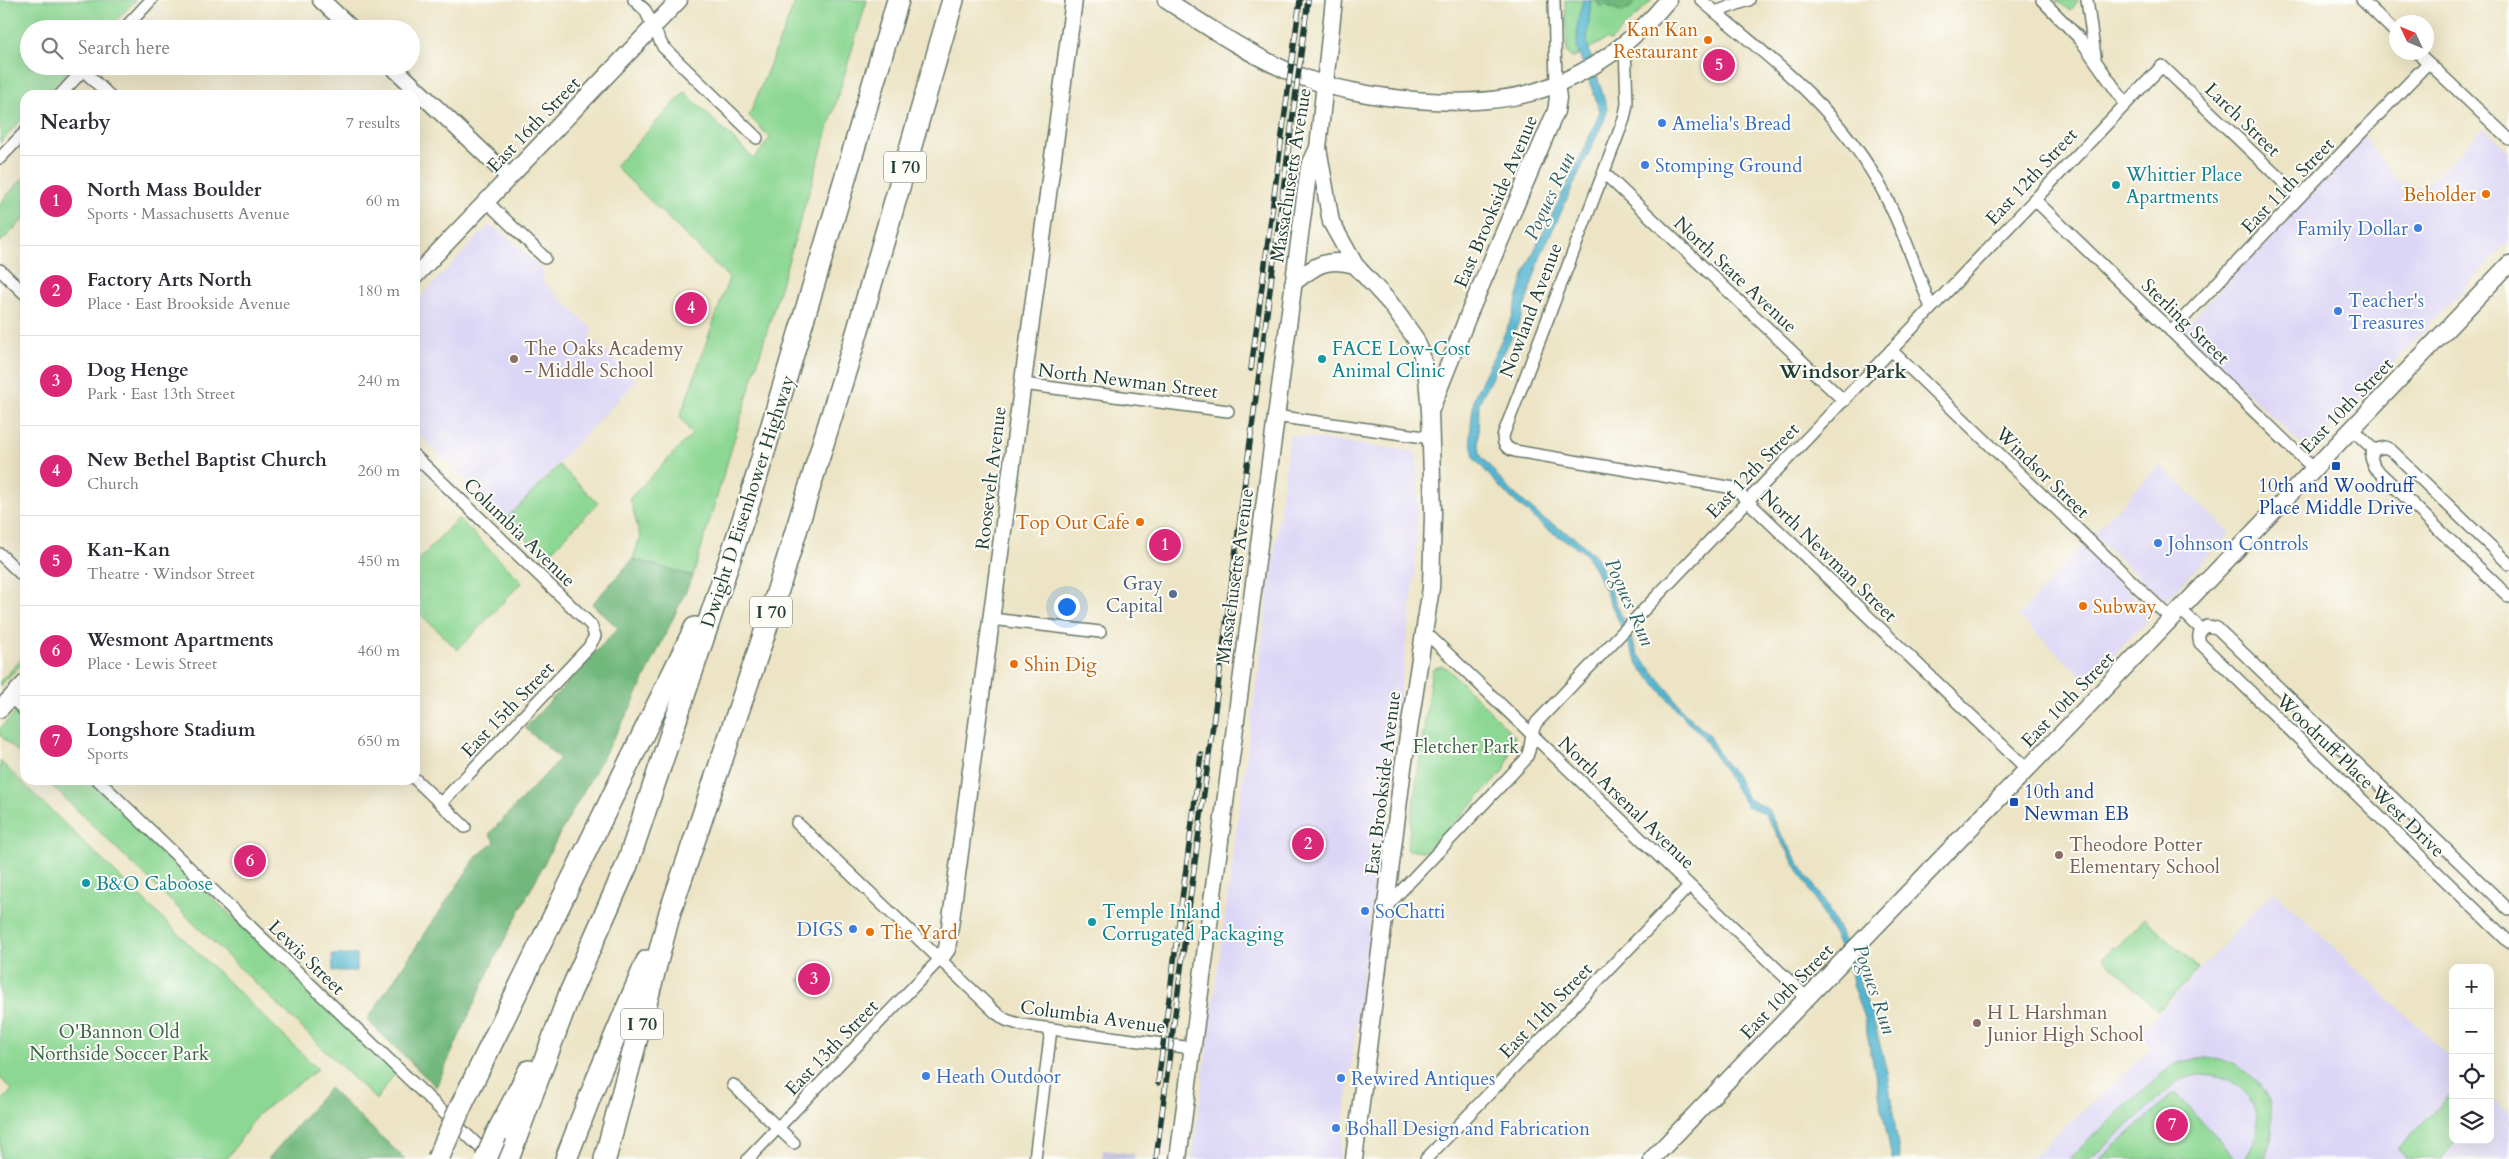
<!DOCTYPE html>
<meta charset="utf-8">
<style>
:root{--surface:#fff;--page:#f7f7f7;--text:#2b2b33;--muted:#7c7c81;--line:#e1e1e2;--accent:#db2777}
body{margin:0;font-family:Cardo,serif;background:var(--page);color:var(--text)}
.controls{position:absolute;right:15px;bottom:15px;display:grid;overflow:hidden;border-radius:10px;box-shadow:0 5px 20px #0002}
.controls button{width:45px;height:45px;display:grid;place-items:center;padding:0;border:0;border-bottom:1px solid var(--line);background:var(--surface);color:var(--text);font:25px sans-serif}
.compass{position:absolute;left:2389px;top:15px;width:45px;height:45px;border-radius:50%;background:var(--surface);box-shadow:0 5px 20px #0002;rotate:314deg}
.you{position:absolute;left:1066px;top:606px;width:18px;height:18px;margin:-12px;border:4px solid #fff;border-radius:50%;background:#1a73e8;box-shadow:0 0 0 8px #1a73e833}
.badge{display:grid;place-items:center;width:32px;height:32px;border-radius:50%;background:var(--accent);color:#fff;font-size:16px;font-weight:700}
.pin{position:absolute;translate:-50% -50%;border:2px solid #fff;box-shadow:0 1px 5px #0006}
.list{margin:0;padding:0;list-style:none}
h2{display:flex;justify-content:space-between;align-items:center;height:65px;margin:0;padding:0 20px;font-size:21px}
h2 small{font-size:16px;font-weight:400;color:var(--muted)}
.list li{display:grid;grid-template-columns:32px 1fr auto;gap:15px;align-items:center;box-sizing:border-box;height:90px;padding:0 20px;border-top:1px solid var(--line)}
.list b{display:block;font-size:19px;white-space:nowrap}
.list p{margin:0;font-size:16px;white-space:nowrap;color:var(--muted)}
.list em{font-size:16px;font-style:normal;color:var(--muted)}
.icon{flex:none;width:28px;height:28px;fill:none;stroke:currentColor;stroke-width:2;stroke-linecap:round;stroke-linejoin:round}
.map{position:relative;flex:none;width:2509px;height:1159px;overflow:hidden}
.search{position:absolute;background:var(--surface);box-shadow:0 5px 20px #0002;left:20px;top:20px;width:400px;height:55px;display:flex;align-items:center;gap:12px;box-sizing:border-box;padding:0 18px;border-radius:28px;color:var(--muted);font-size:19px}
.panel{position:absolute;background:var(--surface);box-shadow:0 5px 20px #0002;left:20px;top:90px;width:400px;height:695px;border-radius:15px}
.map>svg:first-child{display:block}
.built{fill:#dcd6f6}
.industrial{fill:#c2c2dc}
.green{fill:#8cd793;stroke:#568a64}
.forest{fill:#71b87d;stroke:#487a58}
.water{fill:#52b5d1;stroke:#387982}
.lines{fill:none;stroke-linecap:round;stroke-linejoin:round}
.street-casing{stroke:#677767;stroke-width:14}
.secondary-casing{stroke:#677767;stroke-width:19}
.highway-casing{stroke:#677767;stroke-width:24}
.street{stroke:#fff;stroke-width:11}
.secondary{stroke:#fff;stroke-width:16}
.highway{stroke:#fff;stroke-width:21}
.rail-casing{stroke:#1f3d34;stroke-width:5.5}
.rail{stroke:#fdfcf7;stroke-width:4;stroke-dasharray:11;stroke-linecap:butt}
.highway-bridge-casing{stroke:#677767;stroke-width:24;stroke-linecap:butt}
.highway-bridge{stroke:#fff;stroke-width:21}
.food-dot{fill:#e8710a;stroke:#fdfcf7;stroke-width:2}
.shop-dot{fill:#3f7fe0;stroke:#fdfcf7;stroke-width:2}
.culture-dot{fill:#0f9aa8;stroke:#fdfcf7;stroke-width:2}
.education-dot{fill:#8d6e63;stroke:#fdfcf7;stroke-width:2}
.transit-dot{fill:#1a4fb4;stroke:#fdfcf7;stroke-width:2}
.service-dot{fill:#5c6f8a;stroke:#fdfcf7;stroke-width:2}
.labels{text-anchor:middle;stroke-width:4;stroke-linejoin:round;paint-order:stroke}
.shield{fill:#fdfcf7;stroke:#62766e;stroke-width:1}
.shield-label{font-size:18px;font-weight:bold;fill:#1f3d34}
.food-label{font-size:19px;fill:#c56008;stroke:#fdfcf7;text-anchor:end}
.street-label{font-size:19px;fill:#1f3d34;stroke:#fdfcf7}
.shop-label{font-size:19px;fill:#366cbe;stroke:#fdfcf7;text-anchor:start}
.culture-label{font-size:19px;fill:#0d838f;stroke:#fdfcf7;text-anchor:start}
.education-label{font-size:19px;fill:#785e54;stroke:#fdfcf7;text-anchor:start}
.transit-label{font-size:19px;fill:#164399;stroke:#fdfcf7}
.service-label{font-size:19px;fill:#4e5e75;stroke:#fdfcf7;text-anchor:end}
.park-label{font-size:19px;fill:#3a644c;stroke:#fdfcf7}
.water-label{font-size:20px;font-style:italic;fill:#2e6163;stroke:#fdfcf7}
.neighbourhood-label{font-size:20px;font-weight:bold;fill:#1f3d34;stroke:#fdfcf7}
</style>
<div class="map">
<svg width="2509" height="1159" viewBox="0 0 2509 1159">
<rect width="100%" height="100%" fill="#fdfcf7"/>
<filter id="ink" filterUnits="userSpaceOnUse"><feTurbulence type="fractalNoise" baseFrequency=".02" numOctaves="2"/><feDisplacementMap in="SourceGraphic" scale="10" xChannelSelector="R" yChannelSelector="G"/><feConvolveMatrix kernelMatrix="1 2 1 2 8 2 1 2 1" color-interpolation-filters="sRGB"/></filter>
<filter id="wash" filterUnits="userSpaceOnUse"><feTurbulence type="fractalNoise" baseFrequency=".0096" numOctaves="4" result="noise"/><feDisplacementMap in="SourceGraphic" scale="20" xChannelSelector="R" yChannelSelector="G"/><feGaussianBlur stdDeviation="1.12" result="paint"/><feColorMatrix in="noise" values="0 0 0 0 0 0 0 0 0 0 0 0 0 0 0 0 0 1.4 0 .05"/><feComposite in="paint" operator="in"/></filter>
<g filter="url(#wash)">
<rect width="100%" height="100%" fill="#ece4c5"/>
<g class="built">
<path d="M2484,128L2509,152V241L2309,452L2182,330L2364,136L2399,182L2416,188L2435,178Z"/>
<path d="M492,226L510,239L545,273L541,280L594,331L589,337L636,381L506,519L415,431V303L487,227Z"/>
<path d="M1290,435L1416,452L1418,481L1415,576L1339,1159H1192Z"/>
<path d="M2160,465L2230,533L2165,601L2093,534Z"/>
<path d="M2082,546L2153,614L2088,682L2018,616Z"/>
<path d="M2274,891L2453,1060V1140H2490V1096L2509,1113V1159H2023L2032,1157L2152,1048L2139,1034Z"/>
</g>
<path class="industrial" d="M1103,1150L1135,1154L1134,1159H1102Z"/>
<g class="green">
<path d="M0,0H136L108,29H29V66H73L45,95H25V116L0,143Z"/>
<path d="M796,0H867L693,576L633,559L640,537L630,498L692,434L680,417L729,278L615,166L685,92L754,159L770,138L749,116Z"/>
<path d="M1565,0H1652L1610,42L1607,39L1572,58L1567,54Z"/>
<path d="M2055,0H2077L2076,5L2070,10Z"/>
<path d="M25,176V218L0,243V203Z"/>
<path d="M559,465L598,503L546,557L506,519Z"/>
<path d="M458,518L522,582L458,650L415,609V564Z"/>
<path d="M25,656V660L0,686V681Z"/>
<path d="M1442,666L1447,668L1515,736L1504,771L1427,851L1407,850L1432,669Z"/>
<path d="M16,712L25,721V759L0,735V728Z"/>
<path d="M0,761L318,1069L258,1114L227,1159H0V1103L12,1090L0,1078Z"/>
<path d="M46,780H88L396,1072L376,1100Z"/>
<path d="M2145,918L2199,969L2158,1011L2103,957L2114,946L2116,948Z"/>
<path d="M814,962L831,978L814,995L798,980Z"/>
<path d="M2199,1058C2256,1057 2289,1107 2264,1159H2244C2281,1111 2230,1054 2177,1082L2091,1159H2068L2160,1075L2178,1063Z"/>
<path d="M2175,1092L2236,1159H2100Z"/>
<path d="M2449,1095L2453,1098V1140H2458L2440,1159H2406L2397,1150Z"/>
</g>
<g class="forest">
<path d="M1595,0H1633L1634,5L1623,12L1606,5L1601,7Z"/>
<path d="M633,559L693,576L631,707L560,833L495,958L436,1087L367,1020L477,856L495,842L489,834L560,759L525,728L618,628L592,604Z"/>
<path d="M329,1088L405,1159H268Z"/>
</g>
<g class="water">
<path d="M1583,0H1591L1587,43L1607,108L1605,118L1541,255L1521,318L1479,403L1478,443L1481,456L1507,487L1542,518L1574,537L1595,555L1638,654L1671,693L1685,714L1707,733L1723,760L1737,777L1748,799L1767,808L1782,837L1826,904L1858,969L1860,984L1873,1018L1887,1072L1900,1159H1892L1864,1018L1852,985L1853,981L1836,939L1814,897L1764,813L1747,806L1703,737L1686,720L1639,666L1594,567L1584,552L1545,528L1503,491L1474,458L1470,436L1474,397L1512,318L1524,275L1533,253L1585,148L1600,111L1577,48L1578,20Z"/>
<path d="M332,955H357V971H333Z"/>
</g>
</g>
<g filter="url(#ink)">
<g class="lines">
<defs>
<g id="street">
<path d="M634,0L645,10L663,47L757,138"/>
<path d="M1554,0L1556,84"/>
<path d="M1701,0C1768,57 1833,103 1878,182C1900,221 1915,266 1931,308"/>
<path d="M2042,0L2080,39L2125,103"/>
<path d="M2087,0L2095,56"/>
<path d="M2362,0L2396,33"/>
<path d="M1715,12L1749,0"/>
<path d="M124,29L151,0"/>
<path d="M1625,45L1627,104L1624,119L1504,433C1501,442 1506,449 1515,451L1734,488L2027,769"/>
<path d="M2417,52L2509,139"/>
<path d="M83,70L109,95"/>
<path d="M60,95L87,66"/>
<path d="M0,158L25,132"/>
<path d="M1604,173L1844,401"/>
<path d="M2034,199L2313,468"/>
<path d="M486,201L545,258"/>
<path d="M0,270L25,294"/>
<path d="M2171,331L2428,63"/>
<path d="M1891,350L2171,619"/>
<path d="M1023,384L1228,411"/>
<path d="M1275,416L1431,438"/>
<path d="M2351,428L2374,450"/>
<path d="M415,456L591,625L595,636L589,647L441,803"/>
<path d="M0,554L25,578"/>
<path d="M2509,564L2391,450L2385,447L2374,450L2371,457L2374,467L2509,597"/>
<path d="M2180,609L2202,630"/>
<path d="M992,619L1100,632"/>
<path d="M1423,630L1807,998"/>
<path d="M11,697L25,711"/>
<path d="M415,779L465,827"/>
<path d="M98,780L491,1158"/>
<path d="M797,823L995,1012L1006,1020L1022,1025L1192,1048"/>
<path d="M1386,907L1525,760C1533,749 1529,732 1537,722L2162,66L2299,197"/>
<path d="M2509,910L2217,628L2207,626C2200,630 2197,635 2200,643L2509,942"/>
<path d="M733,1085L794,1143"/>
<path d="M748,1159L940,959"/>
<path d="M1035,1159L1051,1029"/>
<path d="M1426,1159L1689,886"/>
</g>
<g id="secondary">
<path d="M321,0L352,29"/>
<path d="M1166,0C1208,27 1251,56 1297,75C1361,101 1478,112 1543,89C1593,72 1635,40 1668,0"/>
<path d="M392,66L509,177"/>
<path d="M1318,148L1331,222L1355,265L1390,303L1415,338L1421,352L1427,378L1430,411L1433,513L1431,588L1403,768L1354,1159"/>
<path d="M415,276L679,0"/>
<path d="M1293,283C1316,265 1326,257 1355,265"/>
<path d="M1431,409L1470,311L1556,111L1558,98L1556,84"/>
<path d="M0,709L25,683"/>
<path d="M940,959L947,949L948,942L1074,0"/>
<path d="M1178,1159L1309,167L1318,148L1334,0"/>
<path d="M1652,1159L2087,707L2509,264"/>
</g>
<g id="highway">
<path d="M461,1106L695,628"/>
<path d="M496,1135L529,1071"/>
<path d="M508,1159L570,993L627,865L750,499L898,0"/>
<path d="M566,1159L597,1079L647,961"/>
<path d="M605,1159L670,912L765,632L857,333L953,0"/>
</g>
</defs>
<use href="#street" class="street-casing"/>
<use href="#secondary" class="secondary-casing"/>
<use href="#highway" class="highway-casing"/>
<use href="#street" class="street"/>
<use href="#secondary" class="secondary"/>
<use href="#highway" class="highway"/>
<defs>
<g id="rail">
<path d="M1251,369L1300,0"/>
<path d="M1158,1083L1201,754"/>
<path d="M1156,1159L1308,0"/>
</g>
</defs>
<use href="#rail" class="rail-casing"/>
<use href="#rail" class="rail"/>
<defs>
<g id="highway-bridge">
<path d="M438,1159L461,1106"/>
<path d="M486,1159L496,1135"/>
</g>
</defs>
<use href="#highway-bridge" class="highway-bridge-casing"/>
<use href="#highway-bridge" class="highway-bridge"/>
</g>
</g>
<g class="food-dot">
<circle cx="1708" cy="40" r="5"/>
<circle cx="2486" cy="194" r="5"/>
<circle cx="1140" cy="522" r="5"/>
<circle cx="2083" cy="606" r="5"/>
<circle cx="1014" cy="664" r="5"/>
<circle cx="870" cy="932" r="5"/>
</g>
<g class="shop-dot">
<circle cx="1662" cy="123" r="5"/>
<circle cx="1645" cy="165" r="5"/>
<circle cx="2418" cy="228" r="5"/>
<circle cx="2338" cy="311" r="5"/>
<circle cx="2158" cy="543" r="5"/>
<circle cx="1365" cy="911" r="5"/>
<circle cx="853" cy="929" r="5"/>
<circle cx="926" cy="1076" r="5"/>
<circle cx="1341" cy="1078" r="5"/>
<circle cx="1336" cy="1128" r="5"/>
</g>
<g class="culture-dot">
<circle cx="2116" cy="185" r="5"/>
<circle cx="1322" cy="359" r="5"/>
<circle cx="86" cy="883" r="5"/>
<circle cx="1092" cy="922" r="5"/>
</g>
<g class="education-dot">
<circle cx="514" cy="359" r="5"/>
<circle cx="2059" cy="855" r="5"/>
<circle cx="1977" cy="1023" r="5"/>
</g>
<g class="transit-dot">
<rect x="2331" y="461" width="10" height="10" rx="2.5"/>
<rect x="2009" y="797" width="10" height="10" rx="2.5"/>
</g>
<circle class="service-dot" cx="1173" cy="594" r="5"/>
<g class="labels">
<g class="shield">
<rect x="884" y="151.5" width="42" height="31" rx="4"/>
<rect x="750" y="596.5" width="42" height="31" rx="4"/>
<rect x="621" y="1008.5" width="42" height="31" rx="4"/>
</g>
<g class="shield-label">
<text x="905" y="173">I 70</text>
<text x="771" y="618">I 70</text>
<text x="642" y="1030">I 70</text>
</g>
<g class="food-label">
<text x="1698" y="36">Kan Kan<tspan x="1698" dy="22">Restaurant</tspan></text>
<text x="2476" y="201">Beholder</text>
<text x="1130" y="529">Top Out Cafe</text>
<text x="2093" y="613" text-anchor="start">Subway</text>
<text x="1024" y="671" text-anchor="start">Shin Dig</text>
<text x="880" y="939" text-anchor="start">The Yard</text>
</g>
<g class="street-label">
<text transform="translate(2243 119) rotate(44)" y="7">Larch Street</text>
<text transform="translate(533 124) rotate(-46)" y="7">East 16th Street</text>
<text transform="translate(1290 175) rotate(-81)" y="7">Massachusetts Avenue</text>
<text transform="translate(2031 176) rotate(-47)" y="7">East 12th Street</text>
<text transform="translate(2287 185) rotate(-46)" y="7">East 11th Street</text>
<text transform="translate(1495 201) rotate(-67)" y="7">East Brookside Avenue</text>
<text transform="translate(1736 274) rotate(43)" y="7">North State Avenue</text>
<text transform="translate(1530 310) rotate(-69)" y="7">Nowland Avenue</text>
<text transform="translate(2186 321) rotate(44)" y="7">Sterling Street</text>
<text transform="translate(1128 380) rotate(7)" y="7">North Newman Street</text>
<text transform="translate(2346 405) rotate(-46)" y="7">East 10th Street</text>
<text transform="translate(1752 470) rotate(-46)" y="7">East 12th Street</text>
<text transform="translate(2043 472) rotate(44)" y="7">Windsor Street</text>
<text transform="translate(990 478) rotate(-83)" y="7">Roosevelt Avenue</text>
<text transform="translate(747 501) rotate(-72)" y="7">Dwight D Eisenhower Highway</text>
<text transform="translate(520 532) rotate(44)" y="7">Columbia Avenue</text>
<text transform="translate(1829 555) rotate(44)" y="7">North Newman Street</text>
<text transform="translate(1234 576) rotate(-82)" y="7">Massachusetts Avenue</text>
<text transform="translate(2067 699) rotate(-46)" y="7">East 10th Street</text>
<text transform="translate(507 709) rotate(-46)" y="7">East 15th Street</text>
<text transform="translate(2361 775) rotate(44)" y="7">Woodruff Place West Drive</text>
<text transform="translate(1382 783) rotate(-83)" y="7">East Brookside Avenue</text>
<text transform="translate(1627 802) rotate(44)" y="7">North Arsenal Avenue</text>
<text transform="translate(307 957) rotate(44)" y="7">Lewis Street</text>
<text transform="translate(1786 991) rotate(-46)" y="7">East 10th Street</text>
<text transform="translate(1545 1010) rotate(-46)" y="7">East 11th Street</text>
<text transform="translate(1093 1016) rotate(8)" y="7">Columbia Avenue</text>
<text transform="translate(831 1047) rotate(-46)" y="7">East 13th Street</text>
</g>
<g class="shop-label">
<text x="1672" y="130">Amelia's Bread</text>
<text x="1655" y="172">Stomping Ground</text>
<text x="2408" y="235" text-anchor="end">Family Dollar</text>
<text x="2348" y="307">Teacher's<tspan x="2348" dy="22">Treasures</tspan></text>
<text x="2168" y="550">Johnson Controls</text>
<text x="1375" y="918">SoChatti</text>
<text x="843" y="936" text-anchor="end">DIGS</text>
<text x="936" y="1083">Heath Outdoor</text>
<text x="1351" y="1085">Rewired Antiques</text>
<text x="1346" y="1135">Bohall Design and Fabrication</text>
</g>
<g class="culture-label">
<text x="2126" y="181">Whittier Place<tspan x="2126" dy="22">Apartments</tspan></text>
<text x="1332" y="355">FACE Low-Cost<tspan x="1332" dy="22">Animal Clinic</tspan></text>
<text x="96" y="890">B&amp;O Caboose</text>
<text x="1102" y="918">Temple Inland<tspan x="1102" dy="22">Corrugated Packaging</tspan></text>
</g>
<g class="education-label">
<text x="524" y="355">The Oaks Academy<tspan x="524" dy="22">- Middle School</tspan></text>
<text x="2069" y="851">Theodore Potter<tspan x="2069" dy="22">Elementary School</tspan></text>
<text x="1987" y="1019">H L Harshman<tspan x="1987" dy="22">Junior High School</tspan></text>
</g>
<g class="transit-label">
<text x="2336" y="492">10th and Woodruff<tspan x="2336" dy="22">Place Middle Drive</tspan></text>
<text x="2024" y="798" text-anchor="start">10th and<tspan x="2024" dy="22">Newman EB</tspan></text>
</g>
<g class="service-label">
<text x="1163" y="590">Gray<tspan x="1163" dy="22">Capital</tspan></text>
</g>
<g class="park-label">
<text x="1466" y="753">Fletcher Park</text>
<text x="119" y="1038">O'Bannon Old<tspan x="119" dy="22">Northside Soccer Park</tspan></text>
</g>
<g class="water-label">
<text transform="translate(1549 196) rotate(-65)" y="7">Pogues Run</text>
<text transform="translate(1630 602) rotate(66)" y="7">Pogues Run</text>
<text transform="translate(1875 989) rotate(71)" y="7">Pogues Run</text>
</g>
<g class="neighbourhood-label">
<text x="1843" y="378">Windsor Park</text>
</g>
</g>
</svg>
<div class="controls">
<button>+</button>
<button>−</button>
<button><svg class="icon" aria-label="locate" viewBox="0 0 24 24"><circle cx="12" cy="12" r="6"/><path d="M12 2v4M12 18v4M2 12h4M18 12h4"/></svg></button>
<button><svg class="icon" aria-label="layers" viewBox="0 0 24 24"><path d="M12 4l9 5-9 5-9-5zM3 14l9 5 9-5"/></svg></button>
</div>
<svg class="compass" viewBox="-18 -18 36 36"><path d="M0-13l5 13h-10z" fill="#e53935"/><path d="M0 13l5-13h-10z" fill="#7c7c81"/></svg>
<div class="you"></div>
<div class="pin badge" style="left:1165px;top:545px">1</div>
<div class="pin badge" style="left:1308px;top:844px">2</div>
<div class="pin badge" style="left:814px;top:979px">3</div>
<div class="pin badge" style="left:691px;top:308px">4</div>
<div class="pin badge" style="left:1719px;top:65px">5</div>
<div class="pin badge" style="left:250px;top:861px">6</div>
<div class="pin badge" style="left:2172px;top:1125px">7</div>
<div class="search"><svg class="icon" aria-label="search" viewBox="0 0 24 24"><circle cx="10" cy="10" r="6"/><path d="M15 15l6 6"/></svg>Search here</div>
<section class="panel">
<h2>Nearby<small>7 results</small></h2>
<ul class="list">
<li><span class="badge">1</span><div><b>North Mass Boulder</b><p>Sports · Massachusetts Avenue</p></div><em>60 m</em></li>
<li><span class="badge">2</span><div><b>Factory Arts North</b><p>Place · East Brookside Avenue</p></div><em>180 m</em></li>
<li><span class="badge">3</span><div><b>Dog Henge</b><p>Park · East 13th Street</p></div><em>240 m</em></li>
<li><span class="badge">4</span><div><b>New Bethel Baptist Church</b><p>Church</p></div><em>260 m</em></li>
<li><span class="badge">5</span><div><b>Kan-Kan</b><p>Theatre · Windsor Street</p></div><em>450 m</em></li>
<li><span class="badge">6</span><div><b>Wesmont Apartments</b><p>Place · Lewis Street</p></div><em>460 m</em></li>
<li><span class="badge">7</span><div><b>Longshore Stadium</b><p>Sports</p></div><em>650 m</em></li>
</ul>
</section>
</div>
